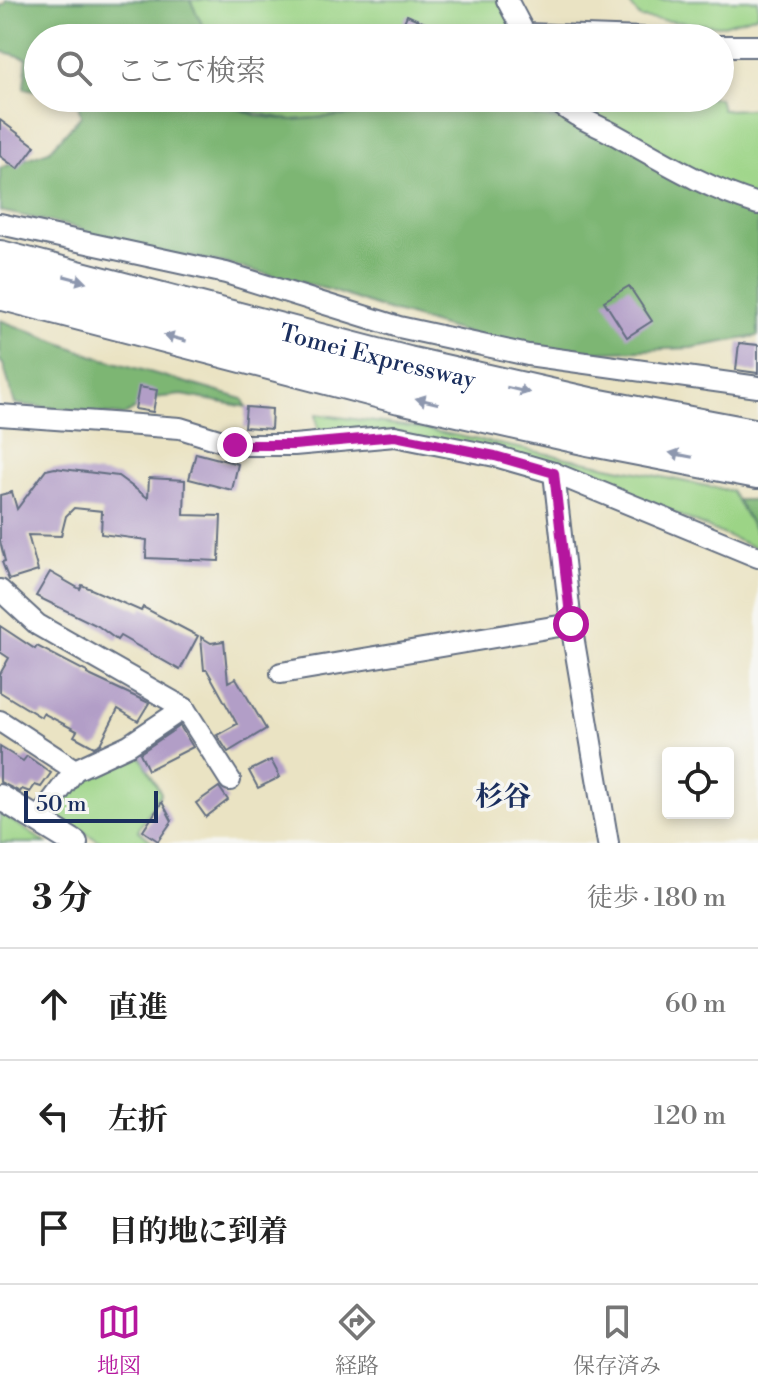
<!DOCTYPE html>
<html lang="ja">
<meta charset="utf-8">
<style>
:root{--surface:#fff;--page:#f2f2f2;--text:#222;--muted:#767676;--line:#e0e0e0;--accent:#b5179e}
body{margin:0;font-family:"Libre Bodoni","Noto Serif JP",serif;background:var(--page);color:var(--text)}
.controls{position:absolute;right:24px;bottom:24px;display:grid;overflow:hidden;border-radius:8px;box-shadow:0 4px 12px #0003}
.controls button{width:72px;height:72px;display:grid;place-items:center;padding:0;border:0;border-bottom:2px solid var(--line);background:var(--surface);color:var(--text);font:40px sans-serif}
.scale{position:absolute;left:24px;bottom:20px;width:134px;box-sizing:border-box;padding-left:8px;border:4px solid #1b2f5e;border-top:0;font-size:22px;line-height:28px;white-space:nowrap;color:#1b2f5e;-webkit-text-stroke:6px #f6f6f2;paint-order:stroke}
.stop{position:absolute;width:24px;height:24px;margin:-18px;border:6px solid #b5179e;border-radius:50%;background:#fff}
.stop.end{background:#b5179e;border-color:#fff;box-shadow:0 2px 8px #0008}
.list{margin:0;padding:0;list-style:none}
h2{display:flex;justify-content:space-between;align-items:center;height:104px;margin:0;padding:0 32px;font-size:34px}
h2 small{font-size:26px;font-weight:400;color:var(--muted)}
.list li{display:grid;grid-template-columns:52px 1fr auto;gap:24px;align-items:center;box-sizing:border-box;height:112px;padding:0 32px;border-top:2px solid var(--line)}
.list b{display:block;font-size:30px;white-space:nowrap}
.list em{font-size:26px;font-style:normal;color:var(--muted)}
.icon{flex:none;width:44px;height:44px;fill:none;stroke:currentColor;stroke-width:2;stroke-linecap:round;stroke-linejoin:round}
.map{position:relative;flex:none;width:758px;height:843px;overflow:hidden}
.search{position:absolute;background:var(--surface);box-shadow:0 4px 12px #0003;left:24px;right:24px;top:24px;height:88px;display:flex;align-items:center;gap:20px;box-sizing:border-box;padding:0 28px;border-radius:44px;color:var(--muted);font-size:30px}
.sheet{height:440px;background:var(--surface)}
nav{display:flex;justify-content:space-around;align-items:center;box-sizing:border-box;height:112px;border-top:2px solid var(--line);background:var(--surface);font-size:22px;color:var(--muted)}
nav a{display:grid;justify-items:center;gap:4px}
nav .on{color:var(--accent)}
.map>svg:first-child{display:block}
.green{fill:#9cd486;stroke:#5c8272;stroke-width:2}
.forest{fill:#7db673;stroke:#4c7268;stroke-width:2}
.building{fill:#b29ec7}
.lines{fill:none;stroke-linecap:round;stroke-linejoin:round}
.minor-casing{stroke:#636e81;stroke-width:24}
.tertiary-casing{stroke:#636e81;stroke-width:28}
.motorway-casing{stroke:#636e81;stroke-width:40}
.minor{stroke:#fff;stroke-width:20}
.tertiary{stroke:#fff;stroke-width:24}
.motorway{stroke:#fff;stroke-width:36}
.oneway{fill:#8d97ae}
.route{stroke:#b5179e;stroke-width:10}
.labels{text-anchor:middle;stroke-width:7;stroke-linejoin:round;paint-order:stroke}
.street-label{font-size:24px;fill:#1b2f5e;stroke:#f6f6f2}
.quarter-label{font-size:28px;font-weight:bold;fill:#1b2f5e;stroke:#f6f6f2}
</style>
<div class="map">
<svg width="758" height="843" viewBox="0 0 758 843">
<rect width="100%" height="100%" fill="#f6f6f2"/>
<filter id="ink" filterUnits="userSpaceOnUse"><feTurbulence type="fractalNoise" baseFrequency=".0125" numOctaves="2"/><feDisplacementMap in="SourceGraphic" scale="16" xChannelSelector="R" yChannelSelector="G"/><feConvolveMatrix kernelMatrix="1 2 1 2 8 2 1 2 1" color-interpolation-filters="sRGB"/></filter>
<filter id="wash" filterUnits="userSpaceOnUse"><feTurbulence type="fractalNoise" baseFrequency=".006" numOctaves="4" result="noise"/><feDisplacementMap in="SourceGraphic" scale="32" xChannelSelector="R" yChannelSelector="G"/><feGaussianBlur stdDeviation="1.8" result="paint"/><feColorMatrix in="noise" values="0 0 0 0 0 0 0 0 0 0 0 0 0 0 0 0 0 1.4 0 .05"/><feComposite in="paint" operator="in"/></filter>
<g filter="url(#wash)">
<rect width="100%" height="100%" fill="#eae3c3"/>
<g class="green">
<path d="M190,0H504L521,38H207Z"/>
<path d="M627,0H758V15L719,26L640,18Z"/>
<path d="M220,98H386L363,114L292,120L242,110L221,102Z"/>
<path d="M513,98H547L557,120Z"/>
<path d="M558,98H719L722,110L753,109L758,104V211Z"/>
<path d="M316,414L419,428L731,491L758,536V549L570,469L319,436Z"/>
<path d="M136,748L161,793L138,830L154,843H103L60,819L58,805L77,774Z"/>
<path d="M0,813L46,843H0Z"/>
</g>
<g class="forest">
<path d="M6,0H190L209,38H38V91L24,88L27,58L0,51V6L5,4Z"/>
<path d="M76,98H220L221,102L257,116L292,120L363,114L382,98H505L535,116L584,125L758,210V336L691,348L540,354L384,309L330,290L219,262L114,244L79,228L0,211V168L49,151L81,116Z"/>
<path d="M0,320L94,356L243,399L246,407L182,395L153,398L123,416L15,404L3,364L0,361Z"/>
<path d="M737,500H758V536Z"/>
</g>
<g id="blocks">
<g class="building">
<path d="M407,15L459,38H397Z"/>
<path d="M0,120L35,146L18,169L0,156Z"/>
<path d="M629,286L652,321L627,337L604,301Z"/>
<path d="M739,343L758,345V373L736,370Z"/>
<path d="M139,387L157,390L153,412L135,409Z"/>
<path d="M246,407L272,409L271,429L244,427Z"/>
<path d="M196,453L238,464L232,490L189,479Z"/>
<path d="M55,468L118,476L148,498L149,478L185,480L184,515L221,516L219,561L146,558L147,540L101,534L102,511L74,508L66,516L61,536L28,535L38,571L9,580L2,562L5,561L0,541V495L12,492L17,509L46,470Z"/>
<path d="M50,572L80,589L82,585L141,611L143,607L198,636L180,670L120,636L117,640L98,626L36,596Z"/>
<path d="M0,626L35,649L37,646L87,672V674L149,703L138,721L118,709L100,744L94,747L74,736L77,731L43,713L41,717L0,692V674L9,658L0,652Z"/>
<path d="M201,637L211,643L224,641L228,682L236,678L266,729L228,752L217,735L237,724L207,670H204Z"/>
<path d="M180,726L193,747L148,770L140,753Z"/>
<path d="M0,747L23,761L27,756L51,773L41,787L35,785L30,792L22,789L20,792L0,782Z"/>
<path d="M271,760L280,777L258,788L249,771Z"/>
<path d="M219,787L228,800L206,817L196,803Z"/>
<path d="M162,802L172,821L158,841L143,831Z"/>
</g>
</g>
</g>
<g filter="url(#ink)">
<use href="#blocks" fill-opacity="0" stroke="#636e81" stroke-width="2"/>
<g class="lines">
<defs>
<g id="minor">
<path d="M507,0L527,38"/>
<path d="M525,34L643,38"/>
<path d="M720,46H758"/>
<path d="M553,98C571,115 590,122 612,133C663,161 701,186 758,204"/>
<path d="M0,224L226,273L399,327L528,355L758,387"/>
<path d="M0,415L180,428L235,445H294L395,436L495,456L554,473L758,557"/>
<path d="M554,473L571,624L608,843"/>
<path d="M0,590L38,625L184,708L129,745L75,770L0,721"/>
<path d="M281,673L571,624"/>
<path d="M184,708L230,780"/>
<path d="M37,821L75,770"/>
</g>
<path id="tertiary" d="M0,797L75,843"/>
<g id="motorway">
<path id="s1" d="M0,259L408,365L594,407L758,438"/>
<path d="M0,291L400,395L588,437L758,470"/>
</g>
</defs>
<use href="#minor" class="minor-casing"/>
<use href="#tertiary" class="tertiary-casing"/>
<use href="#motorway" class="motorway-casing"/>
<use href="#minor" class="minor"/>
<use href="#tertiary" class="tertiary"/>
<use href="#motorway" class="motorway"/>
</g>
<defs><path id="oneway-solid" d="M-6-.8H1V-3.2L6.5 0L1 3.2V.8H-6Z" transform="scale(2)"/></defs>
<g class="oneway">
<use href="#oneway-solid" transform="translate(75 279) rotate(15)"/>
<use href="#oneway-solid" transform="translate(175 338) rotate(-165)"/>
<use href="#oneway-solid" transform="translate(518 390) rotate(13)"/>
<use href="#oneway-solid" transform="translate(427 401) rotate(-167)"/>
<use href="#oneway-solid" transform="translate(681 455) rotate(-169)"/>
</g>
</g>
<g class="lines" filter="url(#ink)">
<path class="route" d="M235,445H294L395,436L495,456L554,473L571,624"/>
</g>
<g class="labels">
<g class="street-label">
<text dy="8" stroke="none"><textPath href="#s1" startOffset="390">Tomei Expressway</textPath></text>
</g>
<g class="quarter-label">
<text x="503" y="806">杉谷</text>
</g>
</g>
</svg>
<div class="controls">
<button><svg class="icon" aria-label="locate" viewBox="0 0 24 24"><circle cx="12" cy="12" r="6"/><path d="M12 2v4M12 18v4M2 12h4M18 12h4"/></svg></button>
</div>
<div class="scale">50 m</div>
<div class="stop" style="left:571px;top:624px"></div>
<div class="stop end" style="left:235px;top:445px"></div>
<div class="search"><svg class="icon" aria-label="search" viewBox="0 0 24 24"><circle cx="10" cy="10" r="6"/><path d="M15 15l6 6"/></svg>ここで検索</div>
</div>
<section class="sheet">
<h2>3 分<small>徒歩 · 180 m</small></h2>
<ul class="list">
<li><svg class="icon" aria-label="ahead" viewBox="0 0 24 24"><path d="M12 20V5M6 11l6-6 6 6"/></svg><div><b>直進</b></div><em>60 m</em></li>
<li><svg class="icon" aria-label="left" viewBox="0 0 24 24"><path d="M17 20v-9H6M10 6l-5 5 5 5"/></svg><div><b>左折</b></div><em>120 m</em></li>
<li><svg class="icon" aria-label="arrive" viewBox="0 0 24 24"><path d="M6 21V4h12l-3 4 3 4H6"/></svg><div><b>目的地に到着</b></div></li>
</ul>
</section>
<nav>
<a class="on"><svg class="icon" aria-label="map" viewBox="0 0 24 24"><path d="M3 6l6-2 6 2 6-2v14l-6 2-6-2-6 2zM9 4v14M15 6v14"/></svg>地図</a>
<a><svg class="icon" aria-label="directions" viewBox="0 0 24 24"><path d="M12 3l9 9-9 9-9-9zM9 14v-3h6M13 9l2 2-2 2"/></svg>経路</a>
<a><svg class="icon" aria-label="saved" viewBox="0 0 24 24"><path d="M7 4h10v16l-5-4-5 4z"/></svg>保存済み</a>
</nav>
